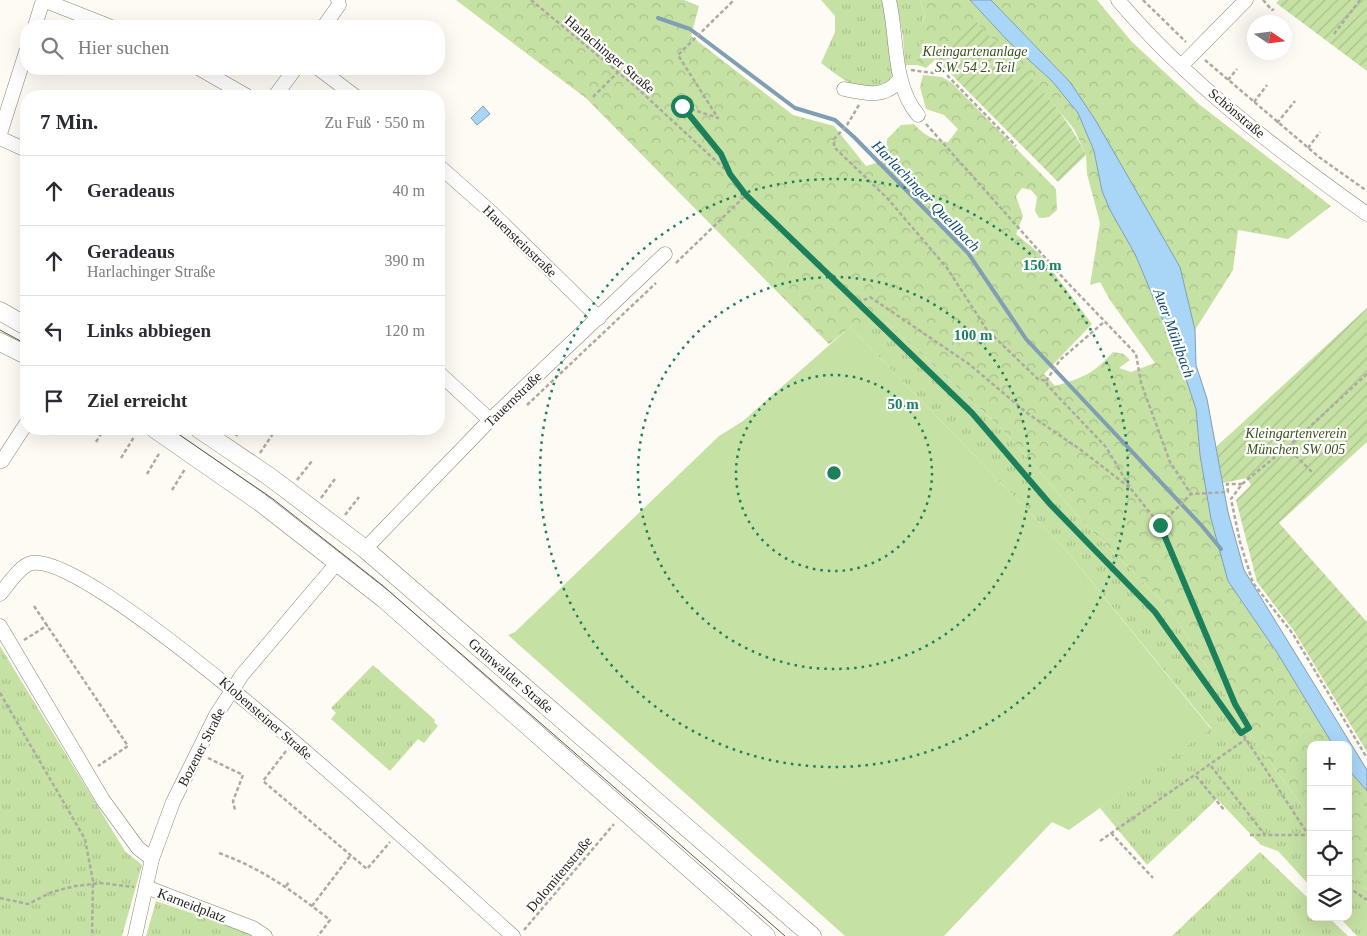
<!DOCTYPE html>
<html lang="de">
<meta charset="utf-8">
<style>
:root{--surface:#fff;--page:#f7f7f7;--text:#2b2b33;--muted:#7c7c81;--line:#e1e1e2}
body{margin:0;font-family:"Times New Roman",serif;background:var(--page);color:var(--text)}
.controls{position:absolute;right:15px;bottom:15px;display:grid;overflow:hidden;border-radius:10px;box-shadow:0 5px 20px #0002}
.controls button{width:45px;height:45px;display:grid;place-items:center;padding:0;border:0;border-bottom:1px solid var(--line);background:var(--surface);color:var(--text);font:25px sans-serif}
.compass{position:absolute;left:1247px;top:15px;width:45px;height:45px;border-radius:50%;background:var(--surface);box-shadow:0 5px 20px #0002;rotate:103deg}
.stop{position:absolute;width:15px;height:15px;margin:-11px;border:4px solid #1c815b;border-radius:50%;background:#fff}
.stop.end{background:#1c815b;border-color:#fff;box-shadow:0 1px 5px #0008}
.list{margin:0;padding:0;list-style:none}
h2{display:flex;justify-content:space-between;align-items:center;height:65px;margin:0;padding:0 20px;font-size:21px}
h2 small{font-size:16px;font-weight:400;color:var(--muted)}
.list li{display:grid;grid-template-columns:32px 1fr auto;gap:15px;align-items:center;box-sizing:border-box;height:70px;padding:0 20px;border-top:1px solid var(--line)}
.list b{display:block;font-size:19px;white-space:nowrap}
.list p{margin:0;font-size:16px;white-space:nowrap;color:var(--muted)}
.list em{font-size:16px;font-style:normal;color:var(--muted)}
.icon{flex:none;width:28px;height:28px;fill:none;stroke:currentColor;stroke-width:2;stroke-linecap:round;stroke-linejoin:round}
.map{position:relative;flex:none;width:1367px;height:936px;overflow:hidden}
.search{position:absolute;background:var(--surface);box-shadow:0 5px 20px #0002;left:20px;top:20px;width:425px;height:55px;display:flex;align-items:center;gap:12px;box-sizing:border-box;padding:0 18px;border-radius:20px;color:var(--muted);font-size:19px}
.panel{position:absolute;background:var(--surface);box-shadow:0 5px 20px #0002;left:20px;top:90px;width:425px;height:345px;border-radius:20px}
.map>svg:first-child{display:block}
.grass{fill:url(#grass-tufts)}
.forest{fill:url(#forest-crowns)}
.garden{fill:url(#garden-furrows)}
.pitch{fill:#c6e1a4}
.water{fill:#a9d6f7;stroke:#809eb4}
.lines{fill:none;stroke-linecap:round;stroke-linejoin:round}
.stream{stroke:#809eb4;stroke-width:4}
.minor-casing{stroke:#888072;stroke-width:15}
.major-casing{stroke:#888072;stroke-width:19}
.path{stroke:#adaaa3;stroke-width:2.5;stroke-dasharray:4 2.5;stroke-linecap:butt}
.minor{stroke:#fff;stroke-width:14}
.major{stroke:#fff;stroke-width:18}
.tram{stroke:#5c5953;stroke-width:1}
.route{stroke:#1c815b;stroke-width:6}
.ring{fill:none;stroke:#1c815b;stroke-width:2.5;stroke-dasharray:2.5 5}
.labels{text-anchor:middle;stroke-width:4.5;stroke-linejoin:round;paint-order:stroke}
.park-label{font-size:14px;font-style:italic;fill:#3b501a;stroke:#fff}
.street-label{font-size:14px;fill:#201d17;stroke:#fff}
.water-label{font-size:15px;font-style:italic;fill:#0d4a6e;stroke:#fff}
.centre{fill:#1c815b;stroke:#fff;stroke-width:2.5}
.ring-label{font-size:15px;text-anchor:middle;font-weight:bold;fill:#1c815b;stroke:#fff;stroke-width:4.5;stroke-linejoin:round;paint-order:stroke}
</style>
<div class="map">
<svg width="1367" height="936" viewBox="0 0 1367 936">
<defs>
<pattern id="grass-tufts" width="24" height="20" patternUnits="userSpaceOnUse" patternTransform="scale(1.25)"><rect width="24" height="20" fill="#c6e1a4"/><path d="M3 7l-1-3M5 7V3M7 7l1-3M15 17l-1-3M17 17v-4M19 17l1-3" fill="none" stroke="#aac18c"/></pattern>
<pattern id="forest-crowns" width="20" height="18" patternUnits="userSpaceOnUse" patternTransform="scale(1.25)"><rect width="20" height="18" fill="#c6e1a4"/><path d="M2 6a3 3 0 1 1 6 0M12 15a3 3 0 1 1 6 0" fill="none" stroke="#aac18c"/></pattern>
<pattern id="garden-furrows" width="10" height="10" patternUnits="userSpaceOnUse" patternTransform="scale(1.25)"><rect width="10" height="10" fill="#c6e1a4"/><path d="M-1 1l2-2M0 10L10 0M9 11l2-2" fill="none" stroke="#aac18c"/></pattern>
</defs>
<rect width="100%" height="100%" fill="#fefbf4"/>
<g class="grass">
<path d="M456,0L882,318L1002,429L1085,524L1170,609L1253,739L1311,818V887L1278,851L1261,845L1217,799L1147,865L1100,808L1211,728L1065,549L850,327L829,344L586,98Z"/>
<path d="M821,0H883L893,73L889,81C857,95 846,81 821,63L835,32V16Z"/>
<path d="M896,0H920L925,15C920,24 924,29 923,38C921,49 915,53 918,65H905L903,37Z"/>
<path d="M0,646L125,851L142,865L122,936H0Z"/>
<path d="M373,665L435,720L434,722L438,726L424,743L418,739L390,771L331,719L336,713L331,708Z"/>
<path d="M1260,852L1311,901V917H1328L1348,936H1172Z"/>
<path d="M1348,875L1367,890V936H1357L1339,917H1348Z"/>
<path d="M156,901L249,933L254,936H146Z"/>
</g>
<g class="forest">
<path d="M456,0H684L699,6L691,36L793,115L834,126L866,166L886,160L887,139L901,125L914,124C924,135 934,141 948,142L958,129L944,115L926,109L920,87L923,75L942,77L952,83L1056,189L1057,210L1049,217L1039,218L1035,211L1037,197L1031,190L1022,188L1016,196L1023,216L1016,234L1039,253L1092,324L1044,374L1055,386C1084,377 1092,375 1113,352L1124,354L1130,360L1119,368L1131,372L1155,363L1110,300L1100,282L1090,285L1100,223L1087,174L1086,155L1074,129L1043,92L936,59L926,68L918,65L916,56L923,38L920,30L925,15L920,0H970L1008,41L1052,81L1078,113L1094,151L1102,191L1110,210L1135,254L1180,361L1196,409L1200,455L1228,581L1278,654L1333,745H1311V818L1253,739L1170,609L1085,524L1002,429L882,318L850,327L829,344L586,98Z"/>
<path d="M991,0H1097L1132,42L1200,105L1331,206L1288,239L1238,230L1233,270L1195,330L1180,267L1070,82Z"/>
<path d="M1348,769L1367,791V890L1348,875Z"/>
</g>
<g class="garden">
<path d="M1279,0H1367V71L1276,3Z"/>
<path d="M974,20C1015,62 1061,102 1086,155L1058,182L936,59Z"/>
<path d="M1367,308V442L1279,523L1367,622V752L1294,631L1257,582L1236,500L1251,485L1247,478L1223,483L1216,447Z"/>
</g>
<path class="pitch" d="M850,327L1065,549L1211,729L1069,830L1052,822L944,936H845L508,635L515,632L719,436L743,421Z"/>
<g class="water">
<path d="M970,0H991L1070,82L1096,121L1180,267L1195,330L1196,365L1207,399L1228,512L1244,570L1367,770V791L1348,769V745H1333L1278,654L1228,581L1211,519L1200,455L1196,409L1180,361L1135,254L1110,210L1102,191L1094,151L1078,113L1052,81L1008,41Z"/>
<path d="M483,106L490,114L477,125L471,118Z"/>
</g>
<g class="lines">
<path class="stream" d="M658,18L690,29L795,108L835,120L854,137L968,253L1026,339L1202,526L1221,549"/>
<defs>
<g id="minor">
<path d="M889,0C898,39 892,84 918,115"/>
<path d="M1118,0C1187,82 1280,152 1367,214"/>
<path d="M35,26L43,0L109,26"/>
<path d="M324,26L339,5L338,0"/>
<path d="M1182,65L1246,0"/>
<path d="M200,69L247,96"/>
<path d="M319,69L355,96"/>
<path d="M844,89C864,93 885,99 899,80"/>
<path d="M275,96L295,69"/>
<path d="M0,134L26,52"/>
<path d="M0,138L26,150"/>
<path d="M439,166L491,212L599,318"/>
<path d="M439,373L490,420"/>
<path d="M2,461L26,424"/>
<path d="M365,549L490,420L665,254"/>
<path d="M0,594C8,585 20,565 32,563C98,551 447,878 513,936"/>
<path d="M0,626L103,800L138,848L152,859"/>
<path d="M146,887L253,928L265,936"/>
<path d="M135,936L152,859L173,802L216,715L242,675L337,563"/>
</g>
<g id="major">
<path d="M0,311L26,326"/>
<path d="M0,342L26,355"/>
<path d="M155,429L260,502L384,599L766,936"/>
<path id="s1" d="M199,429L270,477L365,549L812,936"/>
</g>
</defs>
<use href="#minor" class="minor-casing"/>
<use href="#major" class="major-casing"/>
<g class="path">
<path d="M531,0L636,87L730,174L746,195L808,256L972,413L1050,504L1155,612L1246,739L1311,839"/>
<path d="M1143,0L1186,42"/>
<path d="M1263,0L1272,10L1274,9"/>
<path d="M1334,34L1360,0"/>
<path d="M1205,60L1319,157L1367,191"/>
<path d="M911,70L933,73L942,70L1016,146"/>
<path d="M1228,80L1237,69"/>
<path d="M593,97L618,72"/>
<path d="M1254,102L1267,85"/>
<path d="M859,105L847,125L834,139V147L888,199L947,268L987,330L1038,379L1046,381L1048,386L1106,447L1131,489L1160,525"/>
<path d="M1277,123L1295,101"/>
<path d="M926,124L1065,280L1136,354L1141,383L1170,462L1191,494"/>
<path d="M1308,148L1320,132"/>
<path d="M729,172L721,154L682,106L718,118L678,55L734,0"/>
<path d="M22,220L26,209"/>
<path d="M676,263L746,195"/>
<path d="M858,303L870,297L969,364L1027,413L1081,450L1130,488"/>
<path d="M1367,374L1291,444L1242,484L1231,499L1240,542L1253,583L1293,634L1367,758"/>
<path d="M1046,381L1060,360L1105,321"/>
<path d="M527,405L656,283"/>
<path d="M236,436L241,429"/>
<path d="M96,442L104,429"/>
<path d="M1291,444L1295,448V455L1313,473"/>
<path d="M260,453L274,432"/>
<path d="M121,458L134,437"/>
<path d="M147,474L160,452"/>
<path d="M297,480L312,461"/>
<path d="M172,490L185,469"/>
<path d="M321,498L335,479"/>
<path d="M345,515L359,497"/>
<path d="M34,606L128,746L98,766"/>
<path d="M24,640L48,625"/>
<path d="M0,693L85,839L93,881L92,936"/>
<path d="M1241,733L1249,728L1235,704L1160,525L1191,494L1228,492L1227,484H1242"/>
<path d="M286,751L263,781L367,869L390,842"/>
<path d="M208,758L243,775L233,801L235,810"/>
<path d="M1211,766L1265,835H1308"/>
<path d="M1196,776L1225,811"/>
<path d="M1111,833L1153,878"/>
<path d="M1250,835H1265"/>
<path d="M1100,841L1246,739"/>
<path d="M219,853C263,869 294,892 330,920L318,936"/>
<path d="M286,886L290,881"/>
<path d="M1348,887L1367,900"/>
<path d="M0,898L28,904L52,892L75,886L101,883L134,887"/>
<path d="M312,906L350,856"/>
<path d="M524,930L614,824"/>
</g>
<use href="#minor" class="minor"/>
<use href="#major" class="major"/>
<g class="tram">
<path d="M0,330L26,344"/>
<path d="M171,429L273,499L382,585L785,936"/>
</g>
</g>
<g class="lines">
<path class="route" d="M682,106L721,154L730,174L746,195L972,413L1050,504L1155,612L1241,733L1249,728L1235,704L1160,525"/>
</g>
<g class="ring">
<circle cx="834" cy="473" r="98"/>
<circle cx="834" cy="473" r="196"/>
<circle cx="834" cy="473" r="294"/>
</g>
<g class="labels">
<g class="park-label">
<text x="975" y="56">Kleingartenanlage<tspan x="975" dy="16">S.W. 54 2. Teil</tspan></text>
<text x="1296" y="438">Kleingartenverein<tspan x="1296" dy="16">München SW 005</tspan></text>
</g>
<g class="street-label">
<text transform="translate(610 54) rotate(40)" y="5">Harlachinger Straße</text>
<text transform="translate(1237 113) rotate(40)" y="5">Schönstraße</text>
<text transform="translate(520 241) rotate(44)" y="5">Hauensteinstraße</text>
<text transform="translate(513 399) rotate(-44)" y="5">Tauernstraße</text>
<text dy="5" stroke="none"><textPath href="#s1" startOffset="398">Grünwalder Straße</textPath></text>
<text transform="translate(266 718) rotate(41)" y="5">Klobensteiner Straße</text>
<text transform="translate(201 747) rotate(-63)" y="5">Bozener Straße</text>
<text transform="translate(559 874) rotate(-50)" y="5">Dolomitenstraße</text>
<text transform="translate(192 905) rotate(21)" y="5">Karneidplatz</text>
</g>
<g class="water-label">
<text transform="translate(926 196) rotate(46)" y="5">Harlachinger Quellbach</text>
<text transform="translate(1174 333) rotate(70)" y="5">Auer Mühlbach</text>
</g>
</g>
<circle cx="834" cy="473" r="8" class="centre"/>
<g class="ring-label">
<text x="1042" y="270">150 m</text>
<text x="973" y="340">100 m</text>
<text x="903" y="409">50 m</text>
</g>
</svg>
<div class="controls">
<button>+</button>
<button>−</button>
<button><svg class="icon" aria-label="locate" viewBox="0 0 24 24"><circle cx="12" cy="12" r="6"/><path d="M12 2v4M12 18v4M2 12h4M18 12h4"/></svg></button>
<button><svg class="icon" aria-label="layers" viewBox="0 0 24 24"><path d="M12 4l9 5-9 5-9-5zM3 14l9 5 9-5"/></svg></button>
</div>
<svg class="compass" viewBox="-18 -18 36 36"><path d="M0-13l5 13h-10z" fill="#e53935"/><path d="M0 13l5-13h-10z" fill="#7c7c81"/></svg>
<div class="stop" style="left:682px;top:106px"></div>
<div class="stop end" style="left:1160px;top:525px"></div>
<div class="search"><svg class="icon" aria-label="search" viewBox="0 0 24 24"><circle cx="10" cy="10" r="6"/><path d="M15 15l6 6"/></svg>Hier suchen</div>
<section class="panel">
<h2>7 Min.<small>Zu Fuß · 550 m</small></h2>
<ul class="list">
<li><svg class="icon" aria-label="ahead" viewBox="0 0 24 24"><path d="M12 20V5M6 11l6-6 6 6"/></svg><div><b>Geradeaus</b></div><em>40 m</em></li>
<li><svg class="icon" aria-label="ahead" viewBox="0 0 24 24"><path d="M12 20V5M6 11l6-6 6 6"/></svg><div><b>Geradeaus</b><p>Harlachinger Straße</p></div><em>390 m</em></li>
<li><svg class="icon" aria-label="left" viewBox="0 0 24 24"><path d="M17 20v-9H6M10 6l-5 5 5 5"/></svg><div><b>Links abbiegen</b></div><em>120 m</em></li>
<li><svg class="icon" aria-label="arrive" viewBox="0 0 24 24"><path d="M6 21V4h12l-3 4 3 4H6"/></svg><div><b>Ziel erreicht</b></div></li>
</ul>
</section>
</div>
